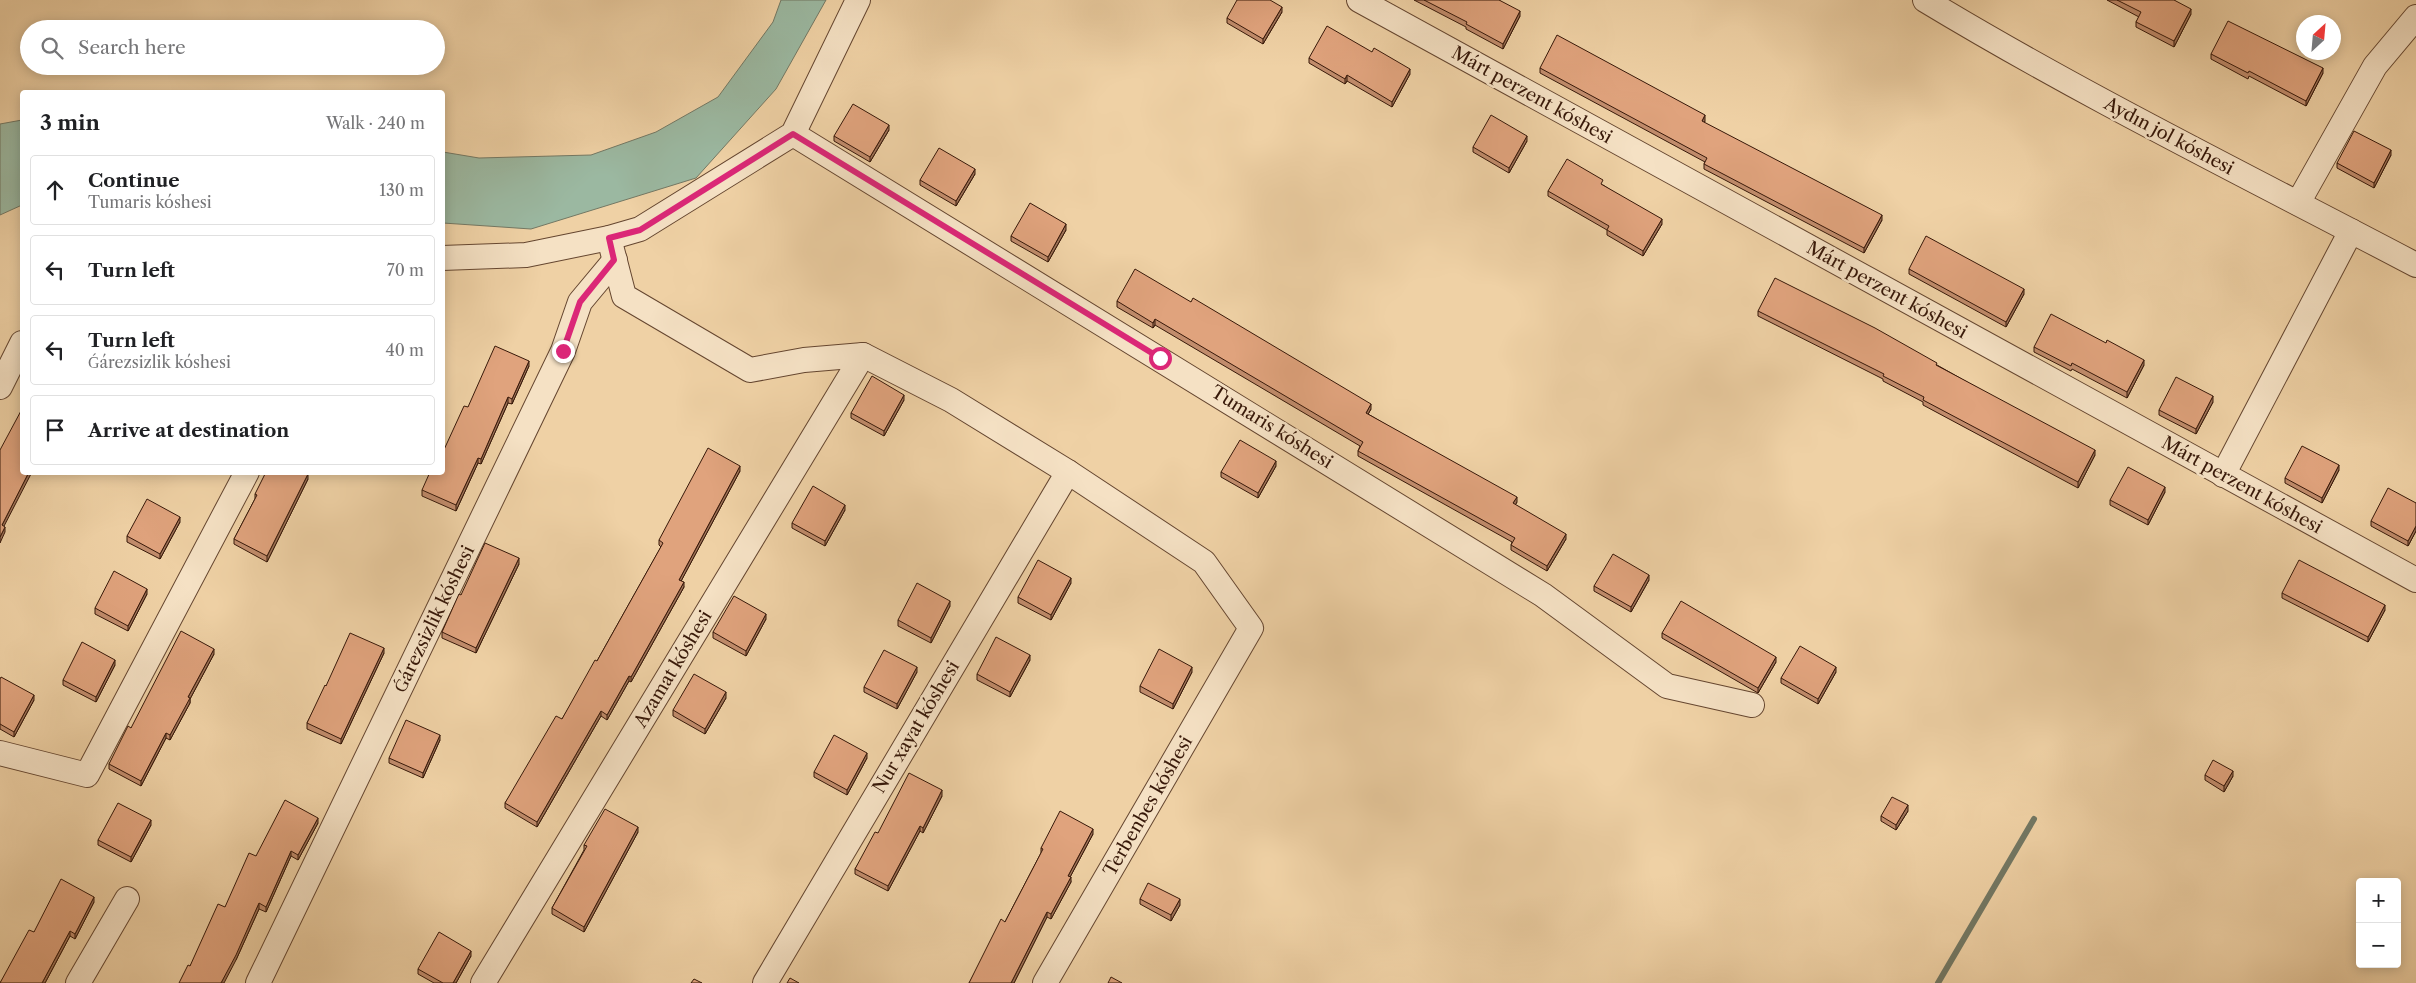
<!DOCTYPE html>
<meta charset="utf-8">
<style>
:root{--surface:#fff;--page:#f2f2f2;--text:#202124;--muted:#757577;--line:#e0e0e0}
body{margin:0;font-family:"Libre Caslon Text",serif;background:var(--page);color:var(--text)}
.controls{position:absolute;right:15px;bottom:15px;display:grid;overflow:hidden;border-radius:5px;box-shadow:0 2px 12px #0003}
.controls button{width:45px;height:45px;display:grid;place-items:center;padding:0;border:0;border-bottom:1px solid var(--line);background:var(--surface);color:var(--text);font:25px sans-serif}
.compass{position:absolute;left:2296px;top:15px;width:45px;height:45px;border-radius:50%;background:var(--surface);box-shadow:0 2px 12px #0003;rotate:26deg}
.stop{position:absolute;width:15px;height:15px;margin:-11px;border:4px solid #db2777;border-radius:50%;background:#fff}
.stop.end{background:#db2777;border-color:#fff;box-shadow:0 1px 5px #0008}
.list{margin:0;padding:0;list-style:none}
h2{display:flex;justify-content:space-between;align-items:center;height:65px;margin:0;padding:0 20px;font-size:21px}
h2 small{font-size:16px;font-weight:400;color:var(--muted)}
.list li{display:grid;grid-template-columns:32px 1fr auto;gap:15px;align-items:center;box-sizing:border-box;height:70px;margin:0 10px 10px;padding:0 10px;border:1px solid var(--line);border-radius:5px}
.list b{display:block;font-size:19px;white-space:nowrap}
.list p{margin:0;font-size:16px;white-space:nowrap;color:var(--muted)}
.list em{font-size:16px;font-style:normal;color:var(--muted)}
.icon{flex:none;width:28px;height:28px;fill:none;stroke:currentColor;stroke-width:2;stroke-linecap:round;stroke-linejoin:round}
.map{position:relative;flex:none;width:2416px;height:983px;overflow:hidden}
.search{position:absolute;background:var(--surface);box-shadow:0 2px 12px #0003;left:20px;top:20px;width:425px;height:55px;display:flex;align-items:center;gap:12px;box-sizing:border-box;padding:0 18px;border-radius:28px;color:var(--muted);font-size:19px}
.panel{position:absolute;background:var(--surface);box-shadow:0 2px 12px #0003;left:20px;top:90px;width:425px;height:385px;border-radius:5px}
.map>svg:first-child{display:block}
.water{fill:#9bb8a1;stroke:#737864}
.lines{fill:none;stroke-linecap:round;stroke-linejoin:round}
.stream{stroke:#737864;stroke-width:6}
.minor-casing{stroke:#654630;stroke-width:26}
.minor{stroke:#f5e1c4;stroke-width:24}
.wall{fill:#c18c6c;stroke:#371809}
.shaded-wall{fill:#9d7258;stroke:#371809}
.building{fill:#e0a37d;stroke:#371809}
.route{stroke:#db2777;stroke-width:6}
.labels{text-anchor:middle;stroke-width:5;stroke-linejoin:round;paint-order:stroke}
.street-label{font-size:18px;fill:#371809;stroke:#f5e1c4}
</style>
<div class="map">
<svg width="2416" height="983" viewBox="0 0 2416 983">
<rect width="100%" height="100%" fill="#efd1a5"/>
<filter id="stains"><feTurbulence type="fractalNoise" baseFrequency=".004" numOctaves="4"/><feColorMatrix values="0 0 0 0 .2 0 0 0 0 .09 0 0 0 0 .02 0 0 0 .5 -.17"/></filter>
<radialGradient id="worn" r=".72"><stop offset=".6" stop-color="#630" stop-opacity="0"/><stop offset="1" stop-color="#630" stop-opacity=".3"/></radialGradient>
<g class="water">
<path d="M781,0H826L776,89L696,178L531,229L443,223V152L479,158L591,155L656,132L718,97L773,22Z"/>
<path d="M22,120V205L0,215V124Z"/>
</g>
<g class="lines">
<path class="stream" d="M1938,983L2034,819"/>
<defs>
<g id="minor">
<path d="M1359,0L2416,580"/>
<path d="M1925,0C2084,96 2251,178 2416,265"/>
<path d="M793,134L1543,595L1667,686L1752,705"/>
<path d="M2298,203L2375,66L2416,17"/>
<path d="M609,238L624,296L750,370L804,360L863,355L951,400L1068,472L1204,562L1251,628L1045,983"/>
<path d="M442,258L526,255L609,238L640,229L793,134L858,0"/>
<path d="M0,387L22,343"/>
<path d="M2223,475L2351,231"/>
<path d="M0,753L87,775L247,472"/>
<path d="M78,983L127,899"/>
<path d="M258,983L563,351L580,302L615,260"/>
<path d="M483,983L863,355"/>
<path d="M765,983L1068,472"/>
</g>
</defs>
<use href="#minor" class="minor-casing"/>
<use href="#minor" class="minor"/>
</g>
<g class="wall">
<path d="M1414,0H1499L1520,16L1503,49L1466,29V27Z"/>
<path d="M2107,0H2174L2191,14L2174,47L2136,27V22L2139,17Z"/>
<path d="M1282,12L1263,44L1227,23V18Z"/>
<path d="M2211,54L2323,73L2306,106L2249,76L2248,79L2211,59Z"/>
<path d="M1309,58L1410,74L1392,107L1347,81L1345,84L1309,63Z"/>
<path d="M1540,68L1705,121L1704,123L1882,220L1864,253L1704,169V164L1705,162L1540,73Z"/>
<path d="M889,130L870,162L834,141V136Z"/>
<path d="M1527,141L1509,173L1473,152V147Z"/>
<path d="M2391,155L2374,188L2337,168V163Z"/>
<path d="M975,174L956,206L920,185V180Z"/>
<path d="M1603,185L1662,224L1643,256L1607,235V230L1548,196V191Z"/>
<path d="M1066,230L1048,262L1011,241V236Z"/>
<path d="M1909,269L2024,294L2006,327L1909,274Z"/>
<path d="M1117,301L1371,409L1368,414L1517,502L1515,505L1566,539L1547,571L1511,550V545L1512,542L1358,456V451L1360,446L1155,325L1153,328L1117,307Z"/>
<path d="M1758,311L1937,365L2095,455L2078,488L1923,405V402L1883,381V379L1758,316Z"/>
<path d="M2034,347L2144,365L2127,398L2072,369L2071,371L2034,352Z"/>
<path d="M529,366L512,404L508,403L481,464L478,463L456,511L422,496V490L442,472L468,407Z"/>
<path d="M904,400L884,436L851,418V413Z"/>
<path d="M2213,402L2196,434L2159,415V410Z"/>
<path d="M1276,466L1258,498L1221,477V472Z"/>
<path d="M2339,470L2322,503L2285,483V478Z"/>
<path d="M740,471L681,581L684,587L631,682L629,681L607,720L601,716L537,827L505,808V803L562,719L597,661L661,547L659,545V540Z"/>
<path d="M308,479L267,562L234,544V539L255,499V494Z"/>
<path d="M2165,492L2148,525L2110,505V500Z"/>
<path d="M2416,503V531L2408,546L2371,526V521Z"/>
<path d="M845,510L825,546L792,528V523Z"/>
<path d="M180,522L160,559L127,542V536Z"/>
<path d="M519,564L476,653L442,638V632L461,595Z"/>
<path d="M1649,580L1631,612L1594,591V586Z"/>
<path d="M1071,583L1051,620L1018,603V597Z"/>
<path d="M2282,593L2385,610L2368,642L2282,598Z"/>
<path d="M147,594L128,631L95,614V608Z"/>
<path d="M950,606L931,643L898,626V620Z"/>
<path d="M766,619L746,656L713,638V632Z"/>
<path d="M1662,633L1776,662L1758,693L1662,638Z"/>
<path d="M384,653L341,744L307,729V723L326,686Z"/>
<path d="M214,654L190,699V703L170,740L166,738L141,786L109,769V764L131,728Z"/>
<path d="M1030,660L1010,697L977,680V674Z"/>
<path d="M115,665L96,702L63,685V680Z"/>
<path d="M917,672L897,709L864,692V687Z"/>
<path d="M1192,672L1173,709L1140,692V686Z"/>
<path d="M1836,672L1818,704L1781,683V678Z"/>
<path d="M0,679L34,700L14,737L0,729Z"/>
<path d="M726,698L705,734L673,716V710Z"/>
<path d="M440,740L423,778L389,763V758Z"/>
<path d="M867,758L847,795L814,777V772Z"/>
<path d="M2205,775L2233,776L2224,792L2205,780Z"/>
<path d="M942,796L923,833L920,831L888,891L855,874V869L878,833Z"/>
<path d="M1908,811L1896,830L1881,821V816Z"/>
<path d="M318,823L298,860L291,856L266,912L259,909L236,960L190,966L256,856Z"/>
<path d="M151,825L131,862L98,845V840Z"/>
<path d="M638,832L584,932L552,914V908L584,850V845Z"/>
<path d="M1093,834L1070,877L1071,882L1051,919L1047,917L1014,983H969L1005,922L1041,853V848Z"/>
<path d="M1140,899L1180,905L1171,921L1140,904Z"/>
<path d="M94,902L75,939L70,936L45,983H0L34,932Z"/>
<path d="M471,956L456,983H434L418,974V969Z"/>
</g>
<g class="shaded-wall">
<path d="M1282,7V12L1263,44V39Z"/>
<path d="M2191,9V14L2174,47V41Z"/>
<path d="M1520,11V16L1503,49V44Z"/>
<path d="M2323,68V73L2306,106V101Z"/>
<path d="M1410,69V74L1392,107V102Z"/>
<path d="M1347,75V81L1345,84V79Z"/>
<path d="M1705,115V121L1702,127V121Z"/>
<path d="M889,125V130L870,162V157Z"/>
<path d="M1527,136V141L1509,173V168Z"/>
<path d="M2391,150V155L2374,188V183Z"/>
<path d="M975,169V174L956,206V201Z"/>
<path d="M1882,215V220L1864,253V248Z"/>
<path d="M1662,219V224L1643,256V251Z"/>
<path d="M1066,224V230L1048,262V257Z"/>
<path d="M2024,289V294L2006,327V322Z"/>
<path d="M1155,319V325L1153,328V323Z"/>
<path d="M2144,360V365L2127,398V392Z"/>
<path d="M529,361V366L512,404V399Z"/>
<path d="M904,395V400L884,436V431Z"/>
<path d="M2213,396V402L2196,434V429Z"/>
<path d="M508,397V403L481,464V459Z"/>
<path d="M1371,404V409L1366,418V413Z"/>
<path d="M2095,450V455L2078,488V482Z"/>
<path d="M478,458V463L456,511V505Z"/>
<path d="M1276,461V466L1258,498V493Z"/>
<path d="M2339,465V470L2322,503V498Z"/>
<path d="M740,466V471L679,585V580Z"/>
<path d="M29,472H32L2,530V525Z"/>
<path d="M308,474V479L267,562V556Z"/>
<path d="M2165,487V492L2148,525V520Z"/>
<path d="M1517,497V502L1513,509V503Z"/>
<path d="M845,505V510L825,546V541Z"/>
<path d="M180,517V522L160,559V554Z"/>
<path d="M2416,526V531L2408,546V541Z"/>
<path d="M5,527V532L0,543V537Z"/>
<path d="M1566,534V539L1547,571V566Z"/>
<path d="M519,558V564L476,653V648Z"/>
<path d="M1649,575V580L1631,612V607Z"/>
<path d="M1071,578V583L1051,620V615Z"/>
<path d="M684,582V587L631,682V677Z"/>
<path d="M147,589V594L128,631V626Z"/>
<path d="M950,601V606L931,643V638Z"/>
<path d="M2385,605V610L2368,642V637Z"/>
<path d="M766,614V619L746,656V651Z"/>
<path d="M384,648V653L341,744V739Z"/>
<path d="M214,649V654L190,699V703L170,740V735L188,697Z"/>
<path d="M1030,655V660L1010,697V692Z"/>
<path d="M1776,657V662L1758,693V688Z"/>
<path d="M115,660V665L96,702V697Z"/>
<path d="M917,667V672L897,709V704Z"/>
<path d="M1192,667V672L1173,709V704Z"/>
<path d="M1836,667V672L1818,704V699Z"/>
<path d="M629,676V681L607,720V715Z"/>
<path d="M726,692V698L705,734V729Z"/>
<path d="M34,695V700L14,737V732Z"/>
<path d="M601,711V716L537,827V822Z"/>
<path d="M166,733V738L141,786V781Z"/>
<path d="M440,735V740L423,778V773Z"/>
<path d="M867,753V758L847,795V790Z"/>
<path d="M2233,771V776L2224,792V786Z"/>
<path d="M942,790V796L923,833V828Z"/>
<path d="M1908,805V811L1896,830V825Z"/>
<path d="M318,818V823L298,860V855Z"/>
<path d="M151,820V825L131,862V857Z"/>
<path d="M920,826V831L888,891V886Z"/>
<path d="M638,827V832L584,932V927Z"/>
<path d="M1093,829V834L1068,881V876Z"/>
<path d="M291,851V856L266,912V907Z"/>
<path d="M1071,877V882L1051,919V914Z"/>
<path d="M94,897V902L75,939V934Z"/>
<path d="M1180,899V905L1171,921V915Z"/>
<path d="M259,903V909L236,960L224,983H221Z"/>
<path d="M1047,912V917L1014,983H1011Z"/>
<path d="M70,931V936L45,983H42Z"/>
<path d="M471,951V956L456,983H453Z"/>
</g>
<g class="building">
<path d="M1237,0H1270L1282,7L1263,39L1227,18Z"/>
<path d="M1424,0H1499L1520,11L1503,44L1466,24L1467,22Z"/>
<path d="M2117,0H2174L2191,9L2174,41L2136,22L2141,12Z"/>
<path d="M2228,21L2323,68L2306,101L2249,71L2248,73L2211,54Z"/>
<path d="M1327,26L1372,52L1374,48L1410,69L1392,102L1347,75L1345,79L1309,58Z"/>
<path d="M1557,35L1705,115L1702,121L1882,215L1864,248L1704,164L1707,158L1540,68Z"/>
<path d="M853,104L889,125L870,157L834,136Z"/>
<path d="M1491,115L1527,136L1509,168L1473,147Z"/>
<path d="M2354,131L2391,150L2374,183L2337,163Z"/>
<path d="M939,148L975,169L956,201L920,180Z"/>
<path d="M1567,159L1603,180L1601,184L1662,219L1643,251L1607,230L1609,226L1548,191Z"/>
<path d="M1030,203L1066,224L1048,257L1011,236Z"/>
<path d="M1926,236L2024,289L2006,322L1909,269Z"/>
<path d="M1135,269L1191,302L1193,298L1371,404L1366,413L1517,497L1513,503L1566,534L1547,566L1511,545L1515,538L1358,451L1363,442L1155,319L1153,323L1117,301Z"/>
<path d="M1775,278L1875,328L1937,363L1936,365L2095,450L2078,482L1923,400L1924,397L1883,376L1884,374L1758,311Z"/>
<path d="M2051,314L2106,343L2107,340L2144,360L2127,392L2072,363L2071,366L2034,347Z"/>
<path d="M495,346L529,361L512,399L508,397L481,459L478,458L456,505L422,490L430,472H442V454L464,406L468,407Z"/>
<path d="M872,376L904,395L884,431L851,413Z"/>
<path d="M2176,377L2213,396L2196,429L2159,410Z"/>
<path d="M22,409V472H29L2,525L5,527L0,537V450Z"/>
<path d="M1240,440L1276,461L1258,493L1221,472Z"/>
<path d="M2302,446L2339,465L2322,498L2285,478Z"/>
<path d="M708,448L740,466L679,580L684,582L631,677L629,676L607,715L601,711L537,822L505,803L556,716L562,719L595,660L597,661L663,543L659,540Z"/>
<path d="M2128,467L2165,487L2148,520L2110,500Z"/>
<path d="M266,472H305L308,474L267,556L234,539L257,495L255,494Z"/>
<path d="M813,486L845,505L825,541L792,523Z"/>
<path d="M2388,488L2416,503V526L2408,541L2371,521Z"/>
<path d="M147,499L180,517L160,554L127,536Z"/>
<path d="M485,543L519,558L476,648L442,632L459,594L461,595Z"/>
<path d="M1613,554L1649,575L1631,607L1594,586Z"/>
<path d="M1038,560L1071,578L1051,615L1018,597Z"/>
<path d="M2299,560L2385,605L2368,637L2282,593Z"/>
<path d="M114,571L147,589L128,626L95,608Z"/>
<path d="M917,583L950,601L931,638L898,620Z"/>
<path d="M734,596L766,614L746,651L713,632Z"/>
<path d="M1681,601L1776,657L1758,688L1662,633Z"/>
<path d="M181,631L214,649L188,697L190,698L170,735L166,733L141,781L109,764L128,726L131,728Z"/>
<path d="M350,633L384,648L341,739L307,723L325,685L326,686Z"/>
<path d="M996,637L1030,655L1010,692L977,674Z"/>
<path d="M82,642L115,660L96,697L63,680Z"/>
<path d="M1800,646L1836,667L1818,699L1781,678Z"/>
<path d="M1159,649L1192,667L1173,704L1140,686Z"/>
<path d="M884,650L917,667L897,704L864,687Z"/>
<path d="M694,674L726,692L705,729L673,710Z"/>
<path d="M1,677L34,695L14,732L0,724V679Z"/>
<path d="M406,720L440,735L423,773L389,758Z"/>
<path d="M834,735L867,753L847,790L814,772Z"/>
<path d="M2213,760L2233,771L2224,786L2205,775Z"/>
<path d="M909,773L942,790L923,828L920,826L888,886L855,869L875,832L878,833Z"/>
<path d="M1892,797L1908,805L1896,825L1881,816Z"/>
<path d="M285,800L318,818L298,855L291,851L266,907L259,903L236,955L221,983H179L188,965L190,966L218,904L225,907L249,853L256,856Z"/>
<path d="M118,803L151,820L131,857L98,840Z"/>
<path d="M605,809L638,827L584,927L552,908L587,846L584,845Z"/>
<path d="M1060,811L1093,829L1068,876L1071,877L1051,914L1047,912L1011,983H969L1001,919L1005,922L1043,849L1041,848Z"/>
<path d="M61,879L94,897L75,934L70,931L42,983H0L29,930L34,932Z"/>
<path d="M1148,883L1180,899L1171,915L1140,899Z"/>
<path d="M439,932L471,951L453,983H443L418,969Z"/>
<path d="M1111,977L1122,983H1108Z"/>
<path d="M790,978L799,983H787Z"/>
<path d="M694,979L702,983H691Z"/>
</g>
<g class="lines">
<path class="route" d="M563,351L580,302L614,260L609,238L640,230L793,134L1160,358"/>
</g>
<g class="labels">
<g class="street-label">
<text transform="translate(1532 95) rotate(29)" y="6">Márt perzent kóshesi</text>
<text transform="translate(2169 136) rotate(28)" y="6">Aydın jol kóshesi</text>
<text transform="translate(1887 290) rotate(29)" y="6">Márt perzent kóshesi</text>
<text transform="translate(1272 427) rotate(32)" y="6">Tumaris kóshesi</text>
<text transform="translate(2242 485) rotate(29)" y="6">Márt perzent kóshesi</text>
<text transform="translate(434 619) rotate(-64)" y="6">Ǵárezsizlik kóshesi</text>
<text transform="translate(673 669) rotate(-59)" y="6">Azamat kóshesi</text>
<text transform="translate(916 727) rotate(-59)" y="6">Nur xayat kóshesi</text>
<text transform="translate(1148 806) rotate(-60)" y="6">Terbenbes kóshesi</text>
</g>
</g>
<rect width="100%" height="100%" filter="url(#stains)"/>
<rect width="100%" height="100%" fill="url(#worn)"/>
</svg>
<div class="controls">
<button>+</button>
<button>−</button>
</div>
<svg class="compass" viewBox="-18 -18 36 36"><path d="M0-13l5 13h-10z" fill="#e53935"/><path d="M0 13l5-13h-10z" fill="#757577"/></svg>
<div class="stop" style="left:1160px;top:358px"></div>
<div class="stop end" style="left:563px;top:351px"></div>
<div class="search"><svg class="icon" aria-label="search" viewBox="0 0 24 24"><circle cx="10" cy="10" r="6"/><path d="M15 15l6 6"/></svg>Search here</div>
<section class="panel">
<h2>3 min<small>Walk · 240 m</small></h2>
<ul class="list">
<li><svg class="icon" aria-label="ahead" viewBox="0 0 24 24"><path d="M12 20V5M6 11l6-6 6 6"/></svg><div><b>Continue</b><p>Tumaris kóshesi</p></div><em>130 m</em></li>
<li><svg class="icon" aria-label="left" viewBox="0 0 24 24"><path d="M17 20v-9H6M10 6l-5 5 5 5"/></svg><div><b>Turn left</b></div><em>70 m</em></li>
<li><svg class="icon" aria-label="left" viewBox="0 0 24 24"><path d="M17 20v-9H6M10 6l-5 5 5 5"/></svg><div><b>Turn left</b><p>Ǵárezsizlik kóshesi</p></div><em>40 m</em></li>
<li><svg class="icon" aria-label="arrive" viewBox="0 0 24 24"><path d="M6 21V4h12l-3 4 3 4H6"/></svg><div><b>Arrive at destination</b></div></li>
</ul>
</section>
</div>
